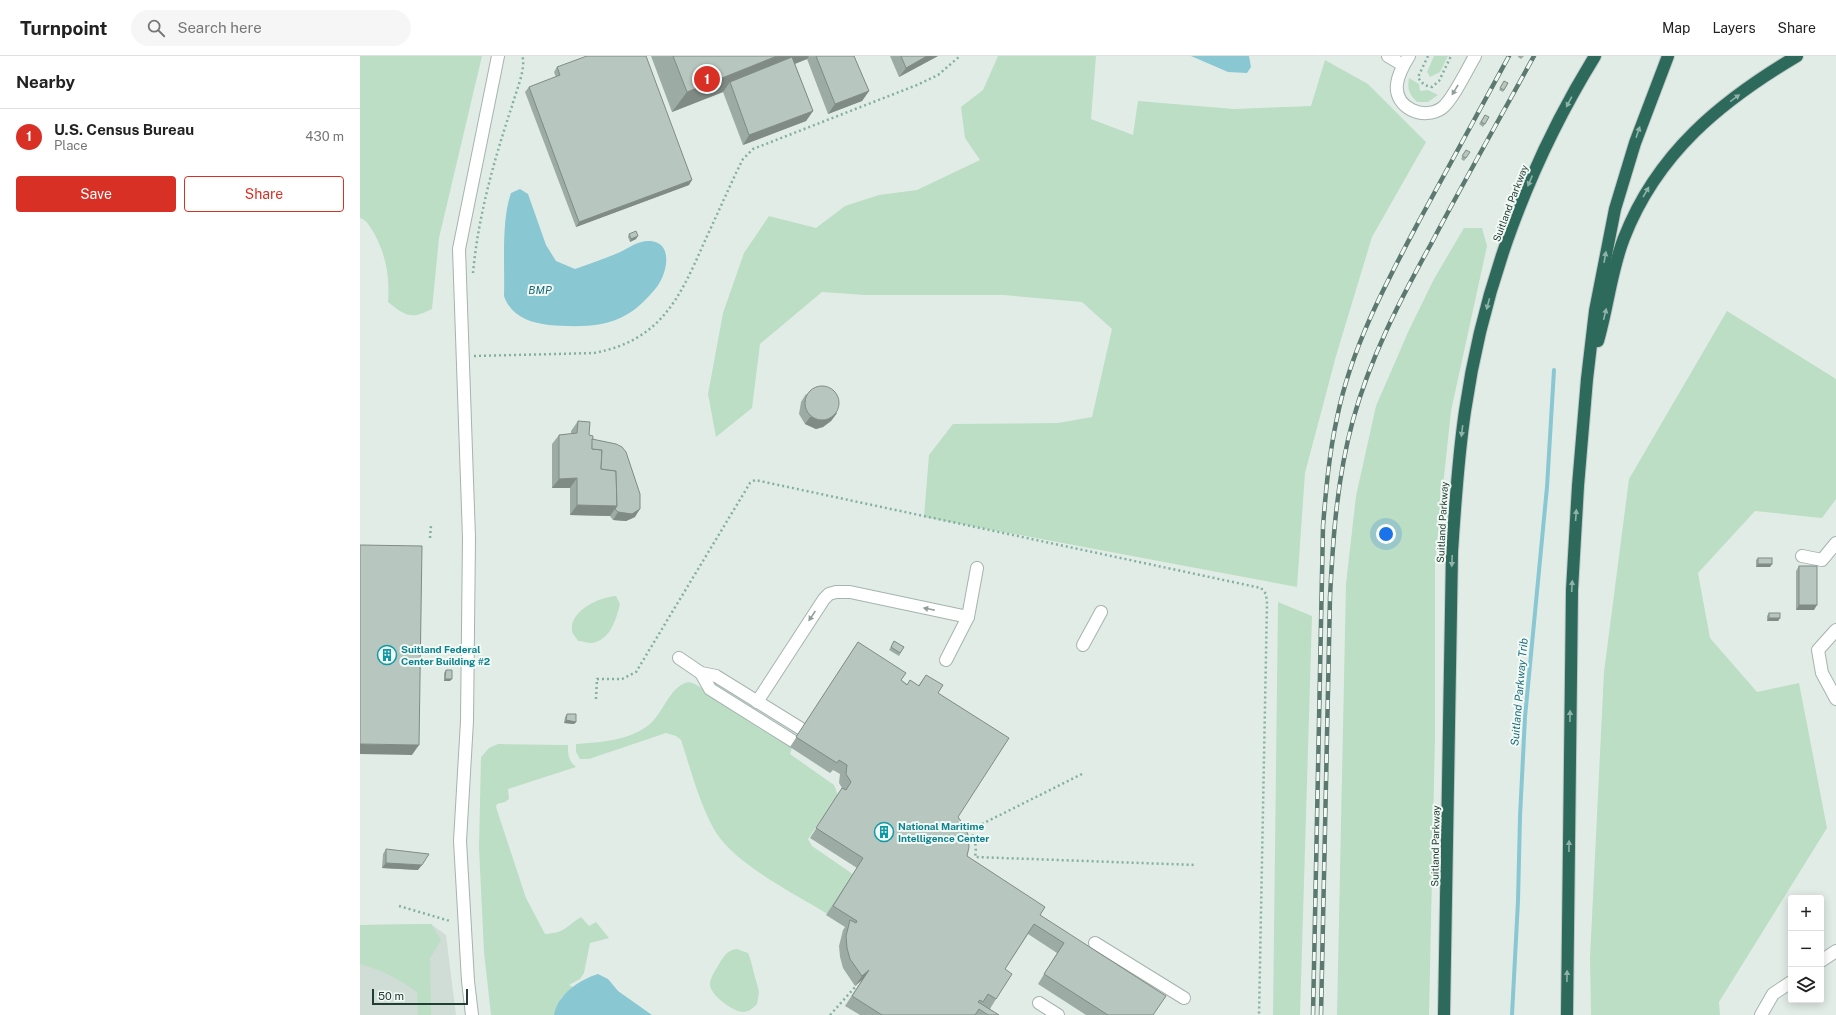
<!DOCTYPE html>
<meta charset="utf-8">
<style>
:root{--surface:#fff;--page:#f6f6f6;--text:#222;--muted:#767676;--line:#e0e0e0;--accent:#d93025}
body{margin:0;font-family:"Public Sans",sans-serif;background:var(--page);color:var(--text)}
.controls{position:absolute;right:12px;bottom:12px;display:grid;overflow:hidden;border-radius:4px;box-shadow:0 2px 10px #0003}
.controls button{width:36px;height:36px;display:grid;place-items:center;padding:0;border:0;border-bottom:1px solid var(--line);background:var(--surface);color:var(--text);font:20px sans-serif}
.scale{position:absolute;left:12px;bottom:10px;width:96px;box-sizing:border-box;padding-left:4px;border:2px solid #223d36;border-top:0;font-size:11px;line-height:14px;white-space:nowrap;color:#223d36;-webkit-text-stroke:3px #f2f9f5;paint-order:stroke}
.you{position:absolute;left:1026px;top:478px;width:14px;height:14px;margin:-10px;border:3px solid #fff;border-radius:50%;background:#1a73e8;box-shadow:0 0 0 6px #1a73e833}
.badge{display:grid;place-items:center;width:26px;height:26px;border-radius:50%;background:var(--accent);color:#fff;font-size:13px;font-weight:700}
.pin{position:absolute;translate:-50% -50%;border:2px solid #fff;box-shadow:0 1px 4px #0006}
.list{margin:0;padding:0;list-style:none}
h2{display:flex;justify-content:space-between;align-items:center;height:52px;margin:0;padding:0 16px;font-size:17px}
h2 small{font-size:13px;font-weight:400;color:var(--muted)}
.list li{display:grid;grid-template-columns:26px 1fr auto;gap:12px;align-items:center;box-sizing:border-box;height:56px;padding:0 16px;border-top:1px solid var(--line)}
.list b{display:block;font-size:15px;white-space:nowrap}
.list p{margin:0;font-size:13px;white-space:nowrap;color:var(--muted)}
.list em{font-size:13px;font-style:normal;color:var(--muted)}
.actions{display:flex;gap:8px;padding:12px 16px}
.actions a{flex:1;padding:9px 0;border:1px solid var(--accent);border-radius:4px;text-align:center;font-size:14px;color:var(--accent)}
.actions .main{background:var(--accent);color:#fff}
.icon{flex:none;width:22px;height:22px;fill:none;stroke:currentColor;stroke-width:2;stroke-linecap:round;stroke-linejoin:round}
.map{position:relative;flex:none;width:1476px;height:959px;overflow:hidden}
header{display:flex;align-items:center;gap:24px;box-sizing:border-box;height:56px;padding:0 20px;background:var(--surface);border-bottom:1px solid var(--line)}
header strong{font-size:19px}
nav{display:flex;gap:22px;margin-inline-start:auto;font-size:14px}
.search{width:280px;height:36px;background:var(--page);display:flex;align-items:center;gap:10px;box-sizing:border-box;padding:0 14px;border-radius:22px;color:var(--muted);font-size:15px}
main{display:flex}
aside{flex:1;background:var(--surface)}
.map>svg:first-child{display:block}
.built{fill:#d0dcd6}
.green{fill:#bbdec4}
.water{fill:#89c7d2}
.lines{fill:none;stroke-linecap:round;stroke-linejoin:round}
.stream{stroke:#89c7d2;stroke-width:4}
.minor-casing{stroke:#a5b4ae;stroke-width:14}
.highway-casing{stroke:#c1c9c7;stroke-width:14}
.path{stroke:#82b0a1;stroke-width:2.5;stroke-dasharray:2 3;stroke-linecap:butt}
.minor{stroke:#fff;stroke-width:12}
.highway{stroke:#2d6a5c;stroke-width:12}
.rail-casing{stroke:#5c7971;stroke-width:4.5}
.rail{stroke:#f2f9f5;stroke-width:3;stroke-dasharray:9;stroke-linecap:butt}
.wall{fill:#9daba5}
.shaded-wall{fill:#808b86}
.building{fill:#b7c7c0;stroke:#808b86}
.oneway{fill:#909e9a}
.oneway2{fill:#90b2a8}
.labels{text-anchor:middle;stroke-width:4;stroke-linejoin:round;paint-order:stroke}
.street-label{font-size:10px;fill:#223d36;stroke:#f2f9f5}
.culture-label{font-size:10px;font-weight:bold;fill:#0d838f;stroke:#f2f9f5;text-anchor:start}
.water-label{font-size:11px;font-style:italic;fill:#1b6b7a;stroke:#f2f9f5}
</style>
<header>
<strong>Turnpoint</strong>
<div class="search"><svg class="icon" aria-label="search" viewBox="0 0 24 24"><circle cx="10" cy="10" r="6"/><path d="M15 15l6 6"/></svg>Search here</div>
<nav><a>Map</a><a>Layers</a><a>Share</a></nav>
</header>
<main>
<aside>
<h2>Nearby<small></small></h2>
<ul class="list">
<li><span class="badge">1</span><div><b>U.S. Census Bureau</b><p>Place</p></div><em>430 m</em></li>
</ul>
<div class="actions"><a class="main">Save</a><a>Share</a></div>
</aside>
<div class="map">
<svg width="1476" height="959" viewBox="0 0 1476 959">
<rect width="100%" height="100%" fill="#e2ece7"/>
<path class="built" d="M71,868L86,879L96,959H0V869Z"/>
<g class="green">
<path d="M0,0H122L79,182L72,253C50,264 46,260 28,246C30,221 26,199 14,177C10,171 7,164 0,162Z"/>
<path d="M638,0H736L731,63L773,79L778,45L874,53L951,50L965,4L1008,28L1066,86L1012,181L976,300L945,417L937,531L564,461L569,399L593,368L698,367L732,361L752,273L722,246L643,239H505L462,236L400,288L392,352L356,381L348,338L363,257L384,197L409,160L456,172L485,150L519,139L557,134L620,104L605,82L601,51L623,34Z"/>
<path d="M1074,0H1088L1080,16L1070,21L1067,16Z"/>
<path d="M1049,22L1059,28L1060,35L1068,34L1078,39L1068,46H1057C1049,38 1047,33 1049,22Z"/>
<path d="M1104,172H1122L1127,190L1091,355L1075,506V680L1069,959H977L986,528L996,440L1016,350L1049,274L1074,223Z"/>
<path d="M1367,255L1476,323V443L1462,462L1395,455L1338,517L1350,582L1397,636L1439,627L1467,772L1359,946L1360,959H1231L1230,902L1244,616L1269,423Z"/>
<path d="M256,540L260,548C256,564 250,585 231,587C227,587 222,585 218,585C216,581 212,578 212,574C210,554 240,541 256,540Z"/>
<path d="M918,546L952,560L940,959H913Z"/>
<path d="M329,626L335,628L433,689L430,698L474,729L478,739L448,783L452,790L494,819L469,859C434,837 377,810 355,775C339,747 331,714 321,684L316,680L306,677L229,703H220L216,696V688C241,686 269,685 290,668C304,656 310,629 329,626Z"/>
<path d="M138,688L208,689C208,699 208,704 216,711L148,733L149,743L145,746L137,748L136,751L166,842L185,878C206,877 206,870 221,861L229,870L236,866L249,882L230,887L224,917L220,923L209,929L213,931L201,942L194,959H131L124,896L119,792L121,701L129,692Z"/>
<path d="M71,868L81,884L70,902L71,959H58L57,936C39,923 22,914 0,908V869Z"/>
<path d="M377,893L388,897L390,902L399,936L397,948C393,952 389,956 383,956C373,956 349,938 350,928C350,921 356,914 359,908C364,900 367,894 377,893Z"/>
</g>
<g class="water">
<path d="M831,0H889L891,11L887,17L868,16Z"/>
<path d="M160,133L168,138L186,189L196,205L215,213C229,208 244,203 258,197C269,192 278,184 291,185C315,188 306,220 296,232C288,242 277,253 266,259C244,272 214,271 189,269C169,267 151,260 144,240C145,210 141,165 151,137Z"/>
<path d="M238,918L248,923L258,935L292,959H194C198,938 219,924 238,918Z"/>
</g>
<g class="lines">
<path class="stream" d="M1152,959L1158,845L1160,761L1165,661L1187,431L1194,314"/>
<defs>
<g id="minor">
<path d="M1028,0L1043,9"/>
<path d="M1049,0C1044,8 1038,19 1037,28C1034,52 1064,65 1082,52C1092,45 1108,12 1115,0"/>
<path d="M1442,500L1462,504L1476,487"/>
<path d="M1476,574L1458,594L1462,617L1476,643"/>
<path d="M723,589L741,556"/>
<path d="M319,602L341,617L356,620L440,672"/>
<path d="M586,604L608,561L617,512"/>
<path d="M341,617L350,633L433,685"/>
<path d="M397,646L464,543L469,538L476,536H490L608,561"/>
<path d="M735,887L824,942"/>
<path d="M1461,905L1476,895"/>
<path d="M679,947L698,959"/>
<path d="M112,959L108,925L100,785L107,665L109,482L99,193L138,0"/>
<path d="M1401,959L1413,938L1431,926"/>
</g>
<g id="highway">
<path d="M1238,285C1248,251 1251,215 1264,182C1297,97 1361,45 1437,0"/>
<path d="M1084,959L1092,496C1095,449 1098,402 1105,355C1123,230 1169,107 1235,0"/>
<path d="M1207,959L1212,534L1218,430L1227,323L1235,255L1255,153L1275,87L1308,0"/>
</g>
</defs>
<use href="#minor" class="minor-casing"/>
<use href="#highway" class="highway-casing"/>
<g class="path">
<path d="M1068,0L1058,21C1061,27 1065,30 1072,31L1079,25L1091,0"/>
<path d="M113,217C118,161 134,104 152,50C155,38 167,11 162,0"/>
<path d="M114,300L234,297C299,285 319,244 343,189C354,165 365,141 376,117L383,103L393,93L557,29L578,19L600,0"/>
<path d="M70,482L71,469"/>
<path d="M236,643L237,623H262L276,616L390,427L395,424L901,532L906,538L907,547L899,959"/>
<path d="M722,718L610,774C615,784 617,790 615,801L836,809"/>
<path d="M39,850L90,865"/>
<path d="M470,959L497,929"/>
</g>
<use href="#minor" class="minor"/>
<use href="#highway" class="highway"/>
<defs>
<g id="rail">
<path d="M953,959L963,470C966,434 969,398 977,362C991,292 1026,227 1059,165C1089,110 1119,55 1149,0"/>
<path d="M961,959L970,541C973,481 977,422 993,364C1010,302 1040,244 1071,188C1104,125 1140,62 1174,0"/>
</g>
</defs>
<use href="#rail" class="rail-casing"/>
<use href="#rail" class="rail"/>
</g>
<g class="wall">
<path d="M291,0H494L509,35L502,45L468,58L447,3L435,8L453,55L446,65L383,89L363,36L312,56Z"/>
<path d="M530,0H578L539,21Z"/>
<path d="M1158,0H1164L1161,3L1158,1Z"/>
<path d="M197,11L329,129L216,171L165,36L169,31L196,21L194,16Z"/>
<path d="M1144,25L1148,27L1143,36L1139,34Z"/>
<path d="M1125,59V68L1123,71L1119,68Z"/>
<path d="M1106,94V102L1104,105L1101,103Z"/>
<path d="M269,178L276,183L270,186L268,181Z"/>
<path d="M446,338L477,357L471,365L463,371L456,373L445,368L439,358L441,346Z"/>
<path d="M218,365L232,383L275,461L266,465L253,464L250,460L210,459V432H192V388L199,379L211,378V375Z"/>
<path d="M1398,502L1412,508L1410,511H1396V504Z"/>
<path d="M1439,510L1454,554H1436V515Z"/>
<path d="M1409,557L1420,562L1418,565H1407V560Z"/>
<path d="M534,585L544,591L539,600L529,594Z"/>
<path d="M498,586L541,624L547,628L558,630L566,619L578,637L598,761L607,800L680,859L793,959H726L678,928L697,897L668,878L645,913L636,943L630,953L639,959H500L485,950L502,924L495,930L483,912L480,901L479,890L483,874L485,871L466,859L497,812L450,782L482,732L479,727L480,718L473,714L470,717L430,691Z"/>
<path d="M86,614L90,625H84V617Z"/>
<path d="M207,658L216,666L214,668L204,667L205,661Z"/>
<path d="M26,793L58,814L22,812L23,798Z"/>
</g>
<g class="shaded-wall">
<path d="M417,0H449L447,3L372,32L370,26L363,36L312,56L327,36Z"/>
<path d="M567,0H578L539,21L546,12Z"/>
<path d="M509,35L502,45L468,58L475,48Z"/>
<path d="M453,55L446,65L383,89L389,79Z"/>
<path d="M332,124L329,129L216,171L219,166Z"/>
<path d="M278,180L276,183L270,186L271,183Z"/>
<path d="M477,357L471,365L463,371L456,373L445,368L450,361Z"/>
<path d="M217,422L210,432H192L199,423Z"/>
<path d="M217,449L257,450L250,460L210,459Z"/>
<path d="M280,453L275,461L266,465L253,464L258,456Z"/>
<path d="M1398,508H1412L1410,511H1396Z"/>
<path d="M1439,549H1457L1454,554H1436Z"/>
<path d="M1409,562H1420L1418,565H1407Z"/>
<path d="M85,623H92L90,625H84Z"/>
<path d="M206,664L216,666L214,668L204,667Z"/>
<path d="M0,688L59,689L52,699L0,698Z"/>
<path d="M26,807L62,809L58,814L22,812Z"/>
<path d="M509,914L502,924L495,930L502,920Z"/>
</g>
<g class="building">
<path d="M227,0H286L332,124L219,166L169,31L200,19L197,11Z"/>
<path d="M313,0H417L327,36Z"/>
<path d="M456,0H494L509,35L475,48Z"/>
<path d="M541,0H567L546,12Z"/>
<path d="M432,1L453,55L389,79L370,26Z"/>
<path d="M1144,25L1148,27L1144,34L1140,32Z"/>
<path d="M1125,59L1129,61L1125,68L1121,66Z"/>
<path d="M1106,94L1110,96L1106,102L1102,100Z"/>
<path d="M276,175L278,180L271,183L269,178Z"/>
<circle cx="462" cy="347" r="17"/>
<path d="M218,365L230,366L229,379L233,380L232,393L242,394L241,413L256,415L257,450L217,449V422L199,423V379L217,377Z"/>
<path d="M232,383L256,388L262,391L266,396L280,438V453L272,458L258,456L255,453L257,450L256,415L241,413L242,394L232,393Z"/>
<path d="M0,489L62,490L59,689L0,688Z"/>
<rect x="1398" y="502" width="14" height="6"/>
<rect x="1439" y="510" width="18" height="39"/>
<rect x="1409" y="557" width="11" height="5"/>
<path d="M534,585L544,591L540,597L531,591Z"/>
<path d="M498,586L546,617L541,624L547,629L550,624L559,630L566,619L583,629L578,637L649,682L598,761L605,771L608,779L609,791L607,800L685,851L680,859L806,940L793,959H748L684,918L704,887L674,868L645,913L652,918L636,943L628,938L623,946L620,944L618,946L639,959H628L619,953L615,959H522L492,940L509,914L502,920L490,903L487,892L486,880L490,864L496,867L497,865L473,850L503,802L456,772L482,732L486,734L491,726L486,718L487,709L479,704L477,707L436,681Z"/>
<path d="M86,614H92V623H85Z"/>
<path d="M207,658H216V666L206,664Z"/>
<path d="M26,793L69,798L62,809L26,807Z"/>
</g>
<defs><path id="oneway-solid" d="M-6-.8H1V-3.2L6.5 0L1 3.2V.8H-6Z"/></defs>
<g class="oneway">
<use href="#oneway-solid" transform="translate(1095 34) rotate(121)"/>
<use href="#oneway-solid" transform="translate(569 553) rotate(-168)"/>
<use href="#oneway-solid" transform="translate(452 560) rotate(124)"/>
</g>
<g class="oneway2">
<use href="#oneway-solid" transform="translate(1375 42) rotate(-36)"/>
<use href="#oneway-solid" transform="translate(1209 46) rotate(118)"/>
<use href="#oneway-solid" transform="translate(1278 76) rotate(-71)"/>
<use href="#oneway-solid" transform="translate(1170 125) rotate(113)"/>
<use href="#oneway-solid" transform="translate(1286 136) rotate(-60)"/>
<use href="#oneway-solid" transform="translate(1245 201) rotate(-80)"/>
<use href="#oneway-solid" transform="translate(1128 248) rotate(105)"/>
<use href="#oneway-solid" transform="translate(1245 258) rotate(-76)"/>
<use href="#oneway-solid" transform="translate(1102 375) rotate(97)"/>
<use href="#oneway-solid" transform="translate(1216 459) rotate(-86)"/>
<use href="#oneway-solid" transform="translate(1092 505) rotate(92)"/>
<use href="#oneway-solid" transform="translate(1212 530) rotate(-87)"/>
<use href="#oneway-solid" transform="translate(1210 660) rotate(-89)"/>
<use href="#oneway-solid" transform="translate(1209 790) rotate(-89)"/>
<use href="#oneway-solid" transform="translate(1207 920) rotate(-89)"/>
</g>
<defs>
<symbol id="building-ring" viewBox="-11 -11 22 22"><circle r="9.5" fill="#f2f9f5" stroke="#0f9aa8" stroke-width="1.5"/><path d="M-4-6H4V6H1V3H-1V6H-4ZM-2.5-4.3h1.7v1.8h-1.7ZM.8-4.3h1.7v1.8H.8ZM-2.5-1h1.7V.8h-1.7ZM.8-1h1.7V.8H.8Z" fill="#0f9aa8"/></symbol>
</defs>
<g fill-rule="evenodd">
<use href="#building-ring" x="16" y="588" width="22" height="22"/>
<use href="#building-ring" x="513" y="765" width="22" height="22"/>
</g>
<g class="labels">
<g class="street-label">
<text transform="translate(1150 147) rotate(-69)" y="4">Suitland Parkway</text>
<text transform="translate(1082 466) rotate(-87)" y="4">Suitland Parkway</text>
<text transform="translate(1075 790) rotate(-89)" y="4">Suitland Parkway</text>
</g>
<g class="culture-label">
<text x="41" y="597">Suitland Federal<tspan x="41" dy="12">Center Building #2</tspan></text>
<text x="538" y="774">National Maritime<tspan x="538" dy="12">Intelligence Center</tspan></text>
</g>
<g class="water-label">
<text x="180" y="238">BMP</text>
<text transform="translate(1159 636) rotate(-85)" y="4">Suitland Parkway Trib</text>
</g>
</g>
</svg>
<div class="controls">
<button>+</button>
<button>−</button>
<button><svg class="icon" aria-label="layers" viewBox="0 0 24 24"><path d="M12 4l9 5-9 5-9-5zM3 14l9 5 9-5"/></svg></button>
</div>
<div class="scale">50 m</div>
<div class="you"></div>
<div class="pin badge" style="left:347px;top:23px">1</div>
</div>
</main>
